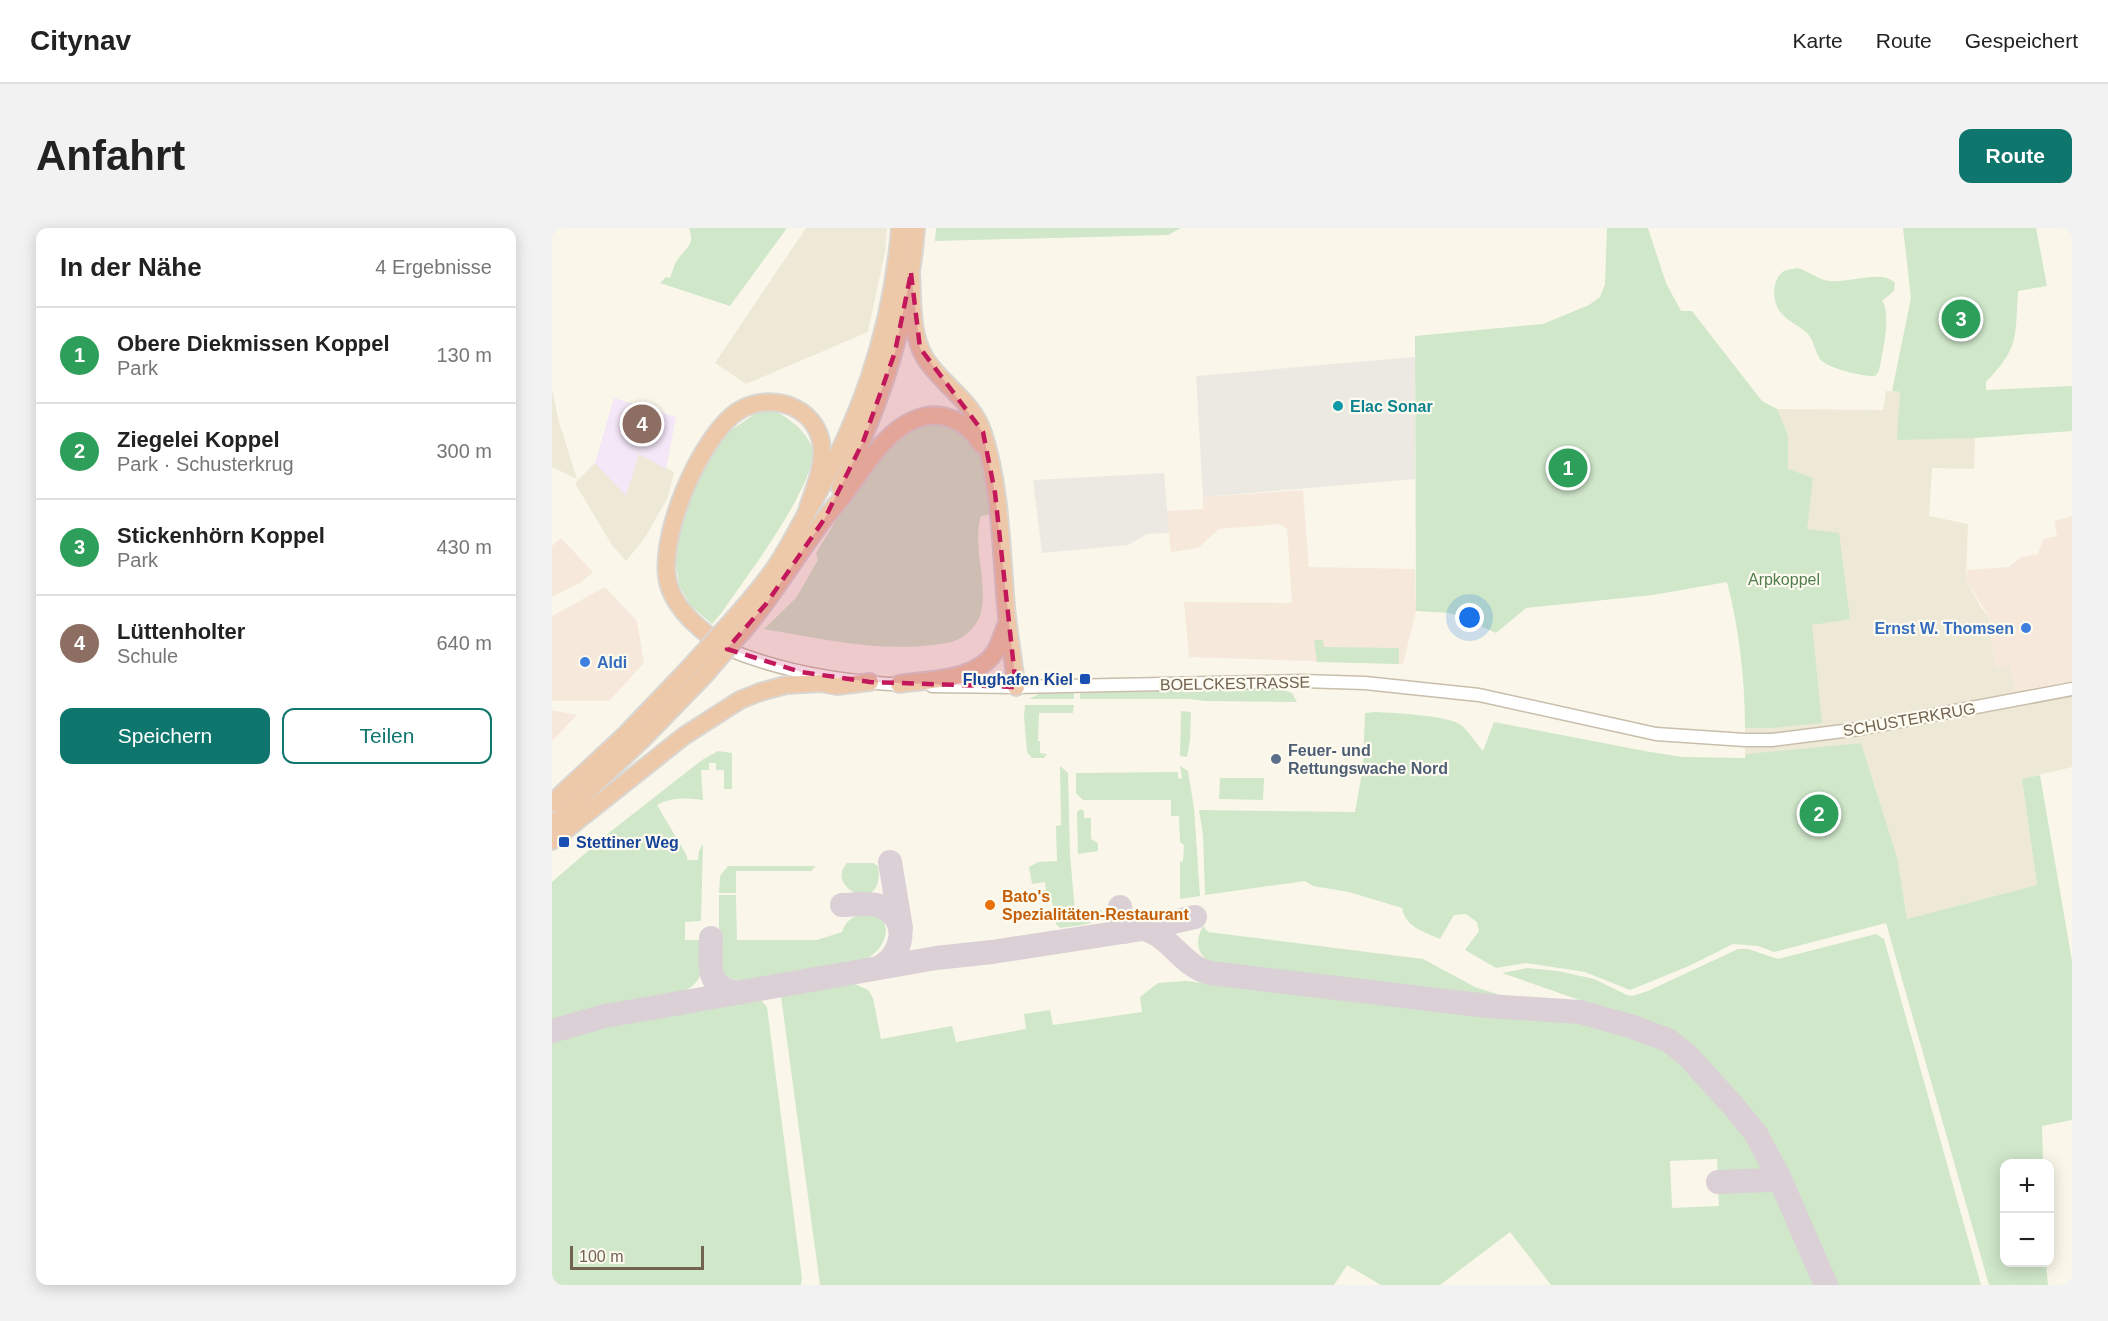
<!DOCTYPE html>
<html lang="de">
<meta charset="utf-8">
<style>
:root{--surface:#fff;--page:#f2f2f2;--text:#222;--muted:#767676;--line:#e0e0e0;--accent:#0f766e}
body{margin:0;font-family:Arial,sans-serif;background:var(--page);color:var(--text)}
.controls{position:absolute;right:18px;bottom:18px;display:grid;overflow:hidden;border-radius:12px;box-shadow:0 3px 15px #0003}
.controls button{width:54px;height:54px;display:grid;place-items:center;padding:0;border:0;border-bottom:2px solid var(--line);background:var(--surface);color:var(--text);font:30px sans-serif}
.scale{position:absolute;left:18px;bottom:15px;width:134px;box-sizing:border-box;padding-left:6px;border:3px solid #726350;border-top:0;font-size:16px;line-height:21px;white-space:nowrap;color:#726350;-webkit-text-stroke:4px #fdfbf0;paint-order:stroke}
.you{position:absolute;left:918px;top:390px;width:21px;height:21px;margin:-15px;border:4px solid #fff;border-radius:50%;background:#1a73e8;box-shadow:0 0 0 9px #1a73e833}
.badge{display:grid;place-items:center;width:39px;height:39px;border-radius:50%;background:var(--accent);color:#fff;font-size:20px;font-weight:700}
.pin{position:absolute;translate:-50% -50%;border:3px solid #fff;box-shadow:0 2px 6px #0006}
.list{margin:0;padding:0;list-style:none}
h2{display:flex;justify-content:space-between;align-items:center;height:78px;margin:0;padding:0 24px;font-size:26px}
h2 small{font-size:20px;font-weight:400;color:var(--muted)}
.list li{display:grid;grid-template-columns:39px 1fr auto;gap:18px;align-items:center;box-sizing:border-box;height:96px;padding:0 24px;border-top:2px solid var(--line)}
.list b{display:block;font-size:22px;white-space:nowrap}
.list p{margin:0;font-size:20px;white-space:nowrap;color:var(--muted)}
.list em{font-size:20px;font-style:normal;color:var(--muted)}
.actions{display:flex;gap:12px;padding:18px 24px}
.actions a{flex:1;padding:14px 0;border:2px solid var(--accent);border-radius:12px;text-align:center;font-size:21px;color:var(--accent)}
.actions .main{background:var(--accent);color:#fff}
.map{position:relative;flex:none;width:1520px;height:1057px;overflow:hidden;border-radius:12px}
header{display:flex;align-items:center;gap:36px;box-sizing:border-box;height:84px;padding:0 30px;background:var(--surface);border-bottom:2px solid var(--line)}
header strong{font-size:28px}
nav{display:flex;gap:33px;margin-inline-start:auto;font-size:21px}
.intro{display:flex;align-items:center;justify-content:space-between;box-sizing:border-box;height:144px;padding:0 36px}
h1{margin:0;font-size:42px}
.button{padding:15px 27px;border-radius:12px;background:var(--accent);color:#fff;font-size:21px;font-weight:700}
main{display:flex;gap:36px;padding:0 36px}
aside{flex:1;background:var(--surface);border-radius:12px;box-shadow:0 3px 15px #0003}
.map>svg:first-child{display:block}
.residential{fill:#eee8d6}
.commercial{fill:#f6e9dc}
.industrial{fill:#ece9e2}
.education{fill:#f4e7f7}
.green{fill:#d0e7ca}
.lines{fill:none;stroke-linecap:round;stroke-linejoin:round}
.taxiway{stroke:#dbd0d6;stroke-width:24}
.secondary-casing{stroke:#c9beaa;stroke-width:15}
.highway-casing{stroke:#dad6d2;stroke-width:20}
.secondary{stroke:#fff;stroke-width:12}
.highway{stroke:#edc8a9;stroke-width:16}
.highway-bridge-casing{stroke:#dad6d2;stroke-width:20;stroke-linecap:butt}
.highway-bridge{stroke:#edc8a9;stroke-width:16}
.marked{fill:#c2185b;fill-opacity:0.2;stroke:#c2185b;stroke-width:4.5;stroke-dasharray:12 8;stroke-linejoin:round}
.culture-dot{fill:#0f9aa8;stroke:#fdfbf0;stroke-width:2}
.shop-dot{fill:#3f7fe0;stroke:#fdfbf0;stroke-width:2}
.transit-dot{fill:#1a4fb4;stroke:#fdfbf0;stroke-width:2}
.service-dot{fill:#5c6f8a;stroke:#fdfbf0;stroke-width:2}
.food-dot{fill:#e8710a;stroke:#fdfbf0;stroke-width:2}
.labels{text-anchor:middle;stroke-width:4.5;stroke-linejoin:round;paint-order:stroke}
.culture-label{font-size:16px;font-weight:bold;fill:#0d838f;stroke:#fdfbf0;text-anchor:start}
.park-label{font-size:16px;fill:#517c4d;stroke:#fdfbf0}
.shop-label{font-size:16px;font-weight:bold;fill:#366cbe;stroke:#fdfbf0;text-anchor:end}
.transit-label{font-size:16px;font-weight:bold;fill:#164399;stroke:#fdfbf0;text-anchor:end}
.street-label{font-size:16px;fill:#726350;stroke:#fdfbf0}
.service-label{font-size:16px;font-weight:bold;fill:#4e5e75;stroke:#fdfbf0;text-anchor:start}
.food-label{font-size:16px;font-weight:bold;fill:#c56008;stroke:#fdfbf0;text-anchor:start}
</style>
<header>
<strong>Citynav</strong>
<nav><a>Karte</a><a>Route</a><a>Gespeichert</a></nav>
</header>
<div class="intro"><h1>Anfahrt</h1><a class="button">Route</a></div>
<main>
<aside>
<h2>In der Nähe<small>4 Ergebnisse</small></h2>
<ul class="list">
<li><span class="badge" style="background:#2e9e5b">1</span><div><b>Obere Diekmissen Koppel</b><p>Park</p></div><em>130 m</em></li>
<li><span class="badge" style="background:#2e9e5b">2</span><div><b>Ziegelei Koppel</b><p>Park · Schusterkrug</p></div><em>300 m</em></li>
<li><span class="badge" style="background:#2e9e5b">3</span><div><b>Stickenhörn Koppel</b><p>Park</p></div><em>430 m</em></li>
<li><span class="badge" style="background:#8d6e63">4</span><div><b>Lüttenholter</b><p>Schule</p></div><em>640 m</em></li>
</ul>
<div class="actions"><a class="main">Speichern</a><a>Teilen</a></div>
</aside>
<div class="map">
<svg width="1520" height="1057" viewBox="0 0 1520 1057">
<rect width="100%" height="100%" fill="#faf7ea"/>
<g class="residential">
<path d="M254,0H335L333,24L316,104L194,156L163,135Z"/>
<path d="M0,161L7,194L25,251L0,239Z"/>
<path d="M1334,163L1348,164L1346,211L1423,210L1422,241L1380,240L1377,288L1416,296L1414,352L1430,381L1437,389L1443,439L1458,438L1464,463L1520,454V539L1470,551L1485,657L1355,691L1345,629L1309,515L1193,527V500H1222L1259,397L1298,390L1254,301L1261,251L1236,241V207L1225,181L1331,182Z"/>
<path d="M87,226L122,244L116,269L92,311L74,333L60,317L23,255L43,235L74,267Z"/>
</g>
<g class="commercial">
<path d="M751,262L757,339L863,341L864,383L851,436L637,429L632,374L740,375L735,301L728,296L667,301L646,320L619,324L614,283L651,281V269Z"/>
<path d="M1520,288V454L1464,463L1458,438L1443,440L1437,389L1414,352L1415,342L1457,339L1469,329L1486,326L1491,311L1505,308L1502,293Z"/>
<path d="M9,310L41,344L28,355L0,369V318Z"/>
<path d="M53,359L85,393L92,435L57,473H0V388Z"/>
<path d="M0,482L25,487L0,513Z"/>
</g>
<g class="industrial">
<path d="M863,129V251L651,269L644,148Z"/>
<path d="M612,245L617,305L595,306L576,317L490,325L481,252Z"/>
</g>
<path class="education" d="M62,170L124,189L114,241L87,226L74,268L43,235Z"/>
<g class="green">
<path d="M137,0H235L178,78L108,55L114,49L118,50C121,43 122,36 126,31C135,18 143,17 137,0Z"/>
<path d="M384,0H629L616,7L383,13Z"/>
<path d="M1055,0H1096L1114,55L1129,83H1140L1210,173L1225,181L1236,207V241L1261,250L1255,301L1287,305L1298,391L1260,397L1270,495L1222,500H1193C1193,452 1187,400 1175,354L1101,367L974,380L944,405L898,385L864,383L863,108L991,96L1037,77L1048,69L1053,56Z"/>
<path d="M1351,0H1484L1495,58L1466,63C1463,109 1468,119 1434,154V162L1520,158V203L1423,210L1345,212L1348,164L1340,163L1359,70Z"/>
<path d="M1246,40C1255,43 1263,49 1272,52C1292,58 1329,40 1343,55L1342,63L1330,73C1340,85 1330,127 1327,143L1323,148C1312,149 1279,141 1270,133C1263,127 1263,113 1255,105C1247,98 1236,93 1229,85C1220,75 1219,51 1232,43C1236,41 1242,41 1246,40Z"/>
<path d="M207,183C229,184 227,184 244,197C250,202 258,213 260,220C268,253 191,353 171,383L160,396L139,378L127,357L124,335L125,312L140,264L172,207Z"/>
<path d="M375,193C384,195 400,194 408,199C437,219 435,255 439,286L429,288C420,318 436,354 429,384C425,400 410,413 394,415C334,426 271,411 212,401L244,370L266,332L264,325L294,276L342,212Z"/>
<path d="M762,412H771L772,419L847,420V436L765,434Z"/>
<path d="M727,460L740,465L745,474L653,473L638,471H528V465Z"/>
<path d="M522,465V471H477L487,466Z"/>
<path d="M473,477H522L521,485H487L486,513H488V525L495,526L492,530H480L475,524L472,489Z"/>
<path d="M629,483L639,484L638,512L635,529L628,528Z"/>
<path d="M824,484C842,485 895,487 909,497C917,504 924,515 931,523L942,494L1098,524L1131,529L1194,530L1193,527L1195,526L1309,515L1345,629L1355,691L1485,657L1470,551L1488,547L1520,733V892L1490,898L1491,935L1452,936V1034L1494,1035L1496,1057H1437L1334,695L1222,724L1206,718L1181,716L1137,738L1078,762L1033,744L974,735L944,740L913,722L927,703L925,694L914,686L902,687L888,711C871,703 854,700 850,680L797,664L761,658L753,653L653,667L651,607L647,582L803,584L811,539L813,485Z"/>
<path d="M166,523L180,525V561H172V542H164V535H157V542H149L151,572C134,570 120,569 105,577L135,628V632H146L147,623L151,616L149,693L133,694V712H150C150,735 155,751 133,763L22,785L0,792V654L58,604L150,532Z"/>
<path d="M508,538L516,545L518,626L523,685L550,682C548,699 522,697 508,700L504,696L499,668L492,669L491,662H494L493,654L480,656L477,639L486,634L505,633L504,598L509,597Z"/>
<path d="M628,538L636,543L642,580L648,668L628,671V634L631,633L632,617L628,614L627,588H619V572H531L524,565V545L626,544V551L630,550Z"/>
<path d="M668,550H712L711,572L667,571Z"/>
<path d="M529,581L532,583V590H539V611L546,615V623L526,626L525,584Z"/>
<path d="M295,635H321L326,638C334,690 271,660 295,635Z"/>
<path d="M176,638H264L259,643H184V665H167L168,648Z"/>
<path d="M167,667H184L185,712H265L290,704C299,674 348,683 330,716C325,725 317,730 308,734L186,753L174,748L167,738Z"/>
<path d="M651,698L656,704L871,731L923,759L945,766V770L660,735C644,727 643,712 651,698Z"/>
<path d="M1324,706L1332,711L1429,1057H1284L1280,1050L1235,947L1210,902L1142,822L1120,806L1105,799L950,745L975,740L1006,743L1042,751L1075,767L1080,768L1096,763L1186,721H1196L1226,731Z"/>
<path d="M634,753L960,791L1028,792L1052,798L1104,816L1123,827L1184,892L1213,939L1209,945L1166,949L1165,931L1118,933L1120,980L1167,978L1166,960L1203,957L1223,960L1265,1057H999L958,1004L888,1057H829L795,1037L782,1057H268L229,768L301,755L316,762L321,770L329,811L400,798L404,814L474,801L472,786L498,782L501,797L590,784L588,769L606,755Z"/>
<path d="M208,771L215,779L250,1051L249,1057H0V815C66,791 139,783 208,771Z"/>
</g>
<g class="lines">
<g class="taxiway">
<path d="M338,634L349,700"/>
<path d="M290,677C301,677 317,674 328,678C359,691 352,727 326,740"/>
<path d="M568,679L572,704"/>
<path d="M590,701C616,704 630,739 658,745L936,778L1028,784L1078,798L1116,812L1136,828L1183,880L1204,906L1227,949L1274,1057"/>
<path d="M159,710C159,737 152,759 186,765"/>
<path d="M0,803L53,788L139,773L384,730L440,724L590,701L643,689"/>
<path d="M1166,954L1219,952L1227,949"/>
</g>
<defs>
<g id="secondary">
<path d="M173,420C229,444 293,454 354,457"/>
<path d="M380,458L464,459L750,453L813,455L927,467L1104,506L1193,512H1220L1307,501L1520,461"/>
</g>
<g id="highway">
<path d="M359,45C361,74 358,104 373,130C390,157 421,173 431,205C449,260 449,321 454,378C456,405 462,432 464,459"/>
<path d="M288,260C329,177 357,93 364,0"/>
<path d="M177,396C194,377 212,357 226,335C236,320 244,304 253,288C306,198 340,105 348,0"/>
<path d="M192,402C222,367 245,327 273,290C279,282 287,274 293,265C312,241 332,204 362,192C388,180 415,193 429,216"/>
<path d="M172,420C151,403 128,387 118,361C101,317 149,205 188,182C223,162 271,182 270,225C270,247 259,267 254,287"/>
<path d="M347,456C378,451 424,453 443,424C448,416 450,407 454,398"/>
<path d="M0,575L74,506L137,440"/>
<path d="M0,597L90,512L152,448"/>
<path d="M0,613L132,508L188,472L208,464L234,457L268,455L285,458L318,454"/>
</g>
</defs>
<use href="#secondary" class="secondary-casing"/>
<use href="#highway" class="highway-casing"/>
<use href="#secondary" class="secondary"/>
<use href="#highway" class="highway"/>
<defs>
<g id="highway-bridge">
<path d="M137,440L177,396"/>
<path d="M152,448L192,402"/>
</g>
</defs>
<use href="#highway-bridge" class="highway-bridge-casing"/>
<use href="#highway-bridge" class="highway-bridge"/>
</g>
<path class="marked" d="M359,45L368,120L431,204L443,265L464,459L318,454L249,444L175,421L214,376L273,290L311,214L343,124Z"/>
<circle class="culture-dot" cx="786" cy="178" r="6"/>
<g class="shop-dot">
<circle cx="1474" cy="400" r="6"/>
<circle cx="33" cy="434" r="6"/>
</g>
<g class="transit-dot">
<rect x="527" y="445" width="12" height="12" rx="3"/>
<rect x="6" y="608" width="12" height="12" rx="3"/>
</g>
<circle class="service-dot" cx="724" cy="531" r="6"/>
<circle class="food-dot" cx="438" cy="677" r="6"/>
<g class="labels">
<g class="culture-label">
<text x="798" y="184">Elac Sonar</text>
</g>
<g class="park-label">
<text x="1232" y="357">Arpkoppel</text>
</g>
<g class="shop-label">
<text x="1462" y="406">Ernst W. Thomsen</text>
<text x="45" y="440" text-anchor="start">Aldi</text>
</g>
<g class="transit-label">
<text x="521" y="457">Flughafen Kiel</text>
<text x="24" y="620" text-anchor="start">Stettiner Weg</text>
</g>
<g class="street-label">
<text transform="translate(683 455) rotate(-1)" y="6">BOELCKESTRASSE</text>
<text transform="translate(1357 491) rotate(-10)" y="6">SCHUSTERKRUG</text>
</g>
<g class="service-label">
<text x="736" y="528">Feuer- und<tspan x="736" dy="18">Rettungswache Nord</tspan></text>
</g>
<g class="food-label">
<text x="450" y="674">Bato's<tspan x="450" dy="18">Spezialitäten-Restaurant</tspan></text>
</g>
</g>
</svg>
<div class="controls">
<button>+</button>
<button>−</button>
</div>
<div class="scale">100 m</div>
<div class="you"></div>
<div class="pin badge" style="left:1016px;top:240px;background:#2e9e5b">1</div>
<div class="pin badge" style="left:1267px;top:586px;background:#2e9e5b">2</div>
<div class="pin badge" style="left:1409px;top:91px;background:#2e9e5b">3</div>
<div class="pin badge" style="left:90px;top:196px;background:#8d6e63">4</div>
</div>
</main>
